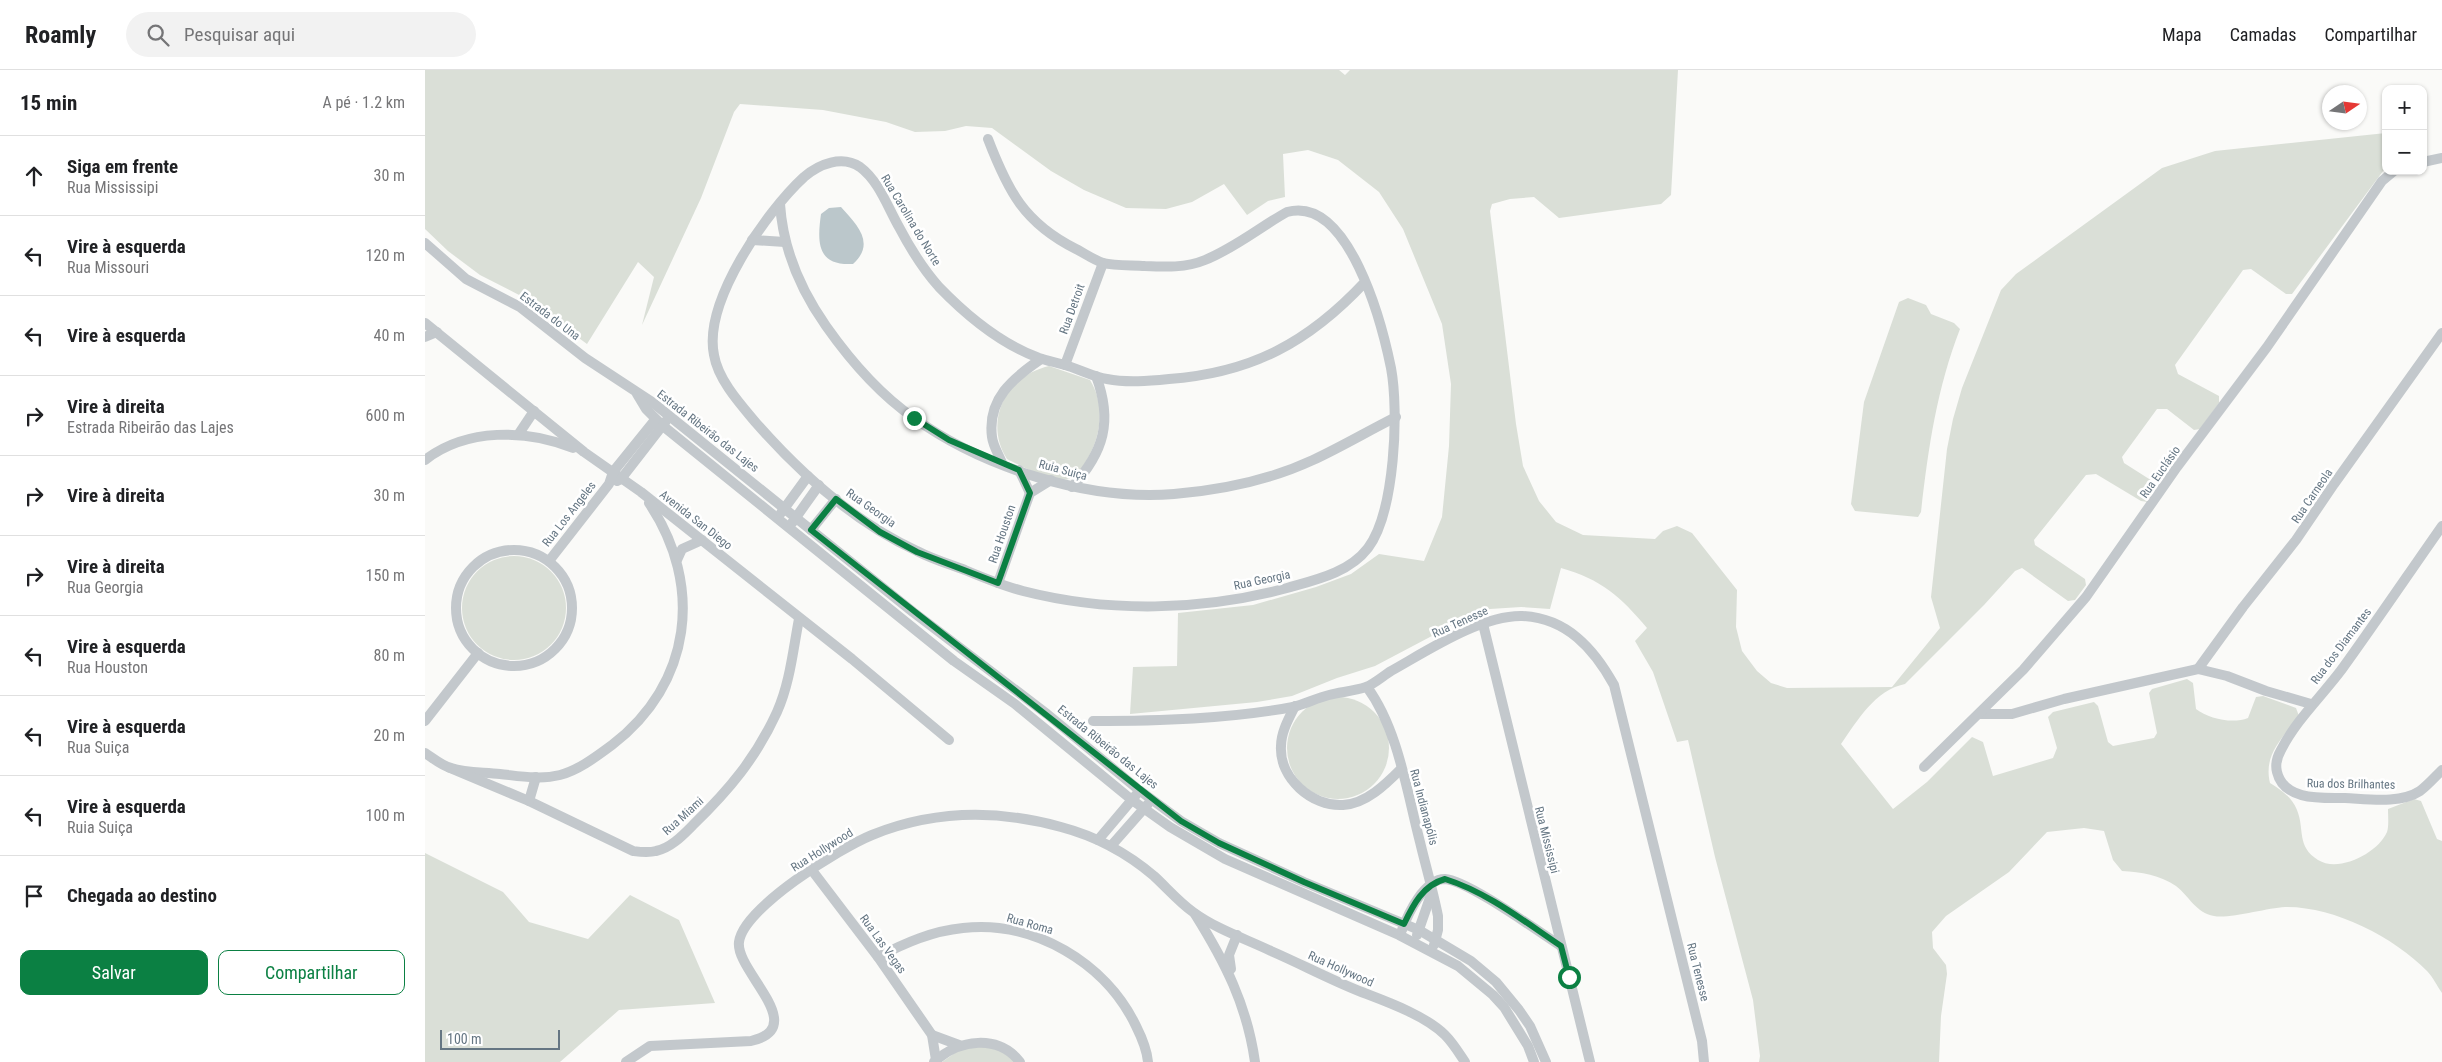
<!DOCTYPE html>
<html lang="pt">
<meta charset="utf-8">
<style>
:root{--surface:#fff;--page:#f2f2f2;--text:#202124;--muted:#757577;--line:#e0e0e0;--accent:#0b8043}
body{margin:0;font-family:"Roboto Condensed",sans-serif;background:var(--page);color:var(--text)}
.controls{position:absolute;right:15px;top:15px;display:grid;overflow:hidden;border-radius:10px;box-shadow:0 1px 4px #0004}
.controls button{width:45px;height:45px;display:grid;place-items:center;padding:0;border:0;border-bottom:1px solid var(--line);background:var(--surface);color:var(--text);font:25px sans-serif}
.compass{position:absolute;left:1897px;top:15px;width:45px;height:45px;border-radius:50%;background:var(--surface);box-shadow:0 1px 4px #0004;rotate:77deg}
.scale{position:absolute;left:15px;bottom:12px;width:120px;box-sizing:border-box;padding-left:5px;border:2px solid #657683;border-top:0;font-size:14px;line-height:18px;white-space:nowrap;color:#657683;-webkit-text-stroke:4px #fff;paint-order:stroke}
.stop{position:absolute;width:15px;height:15px;margin:-11px;border:4px solid #0b8043;border-radius:50%;background:#fff}
.stop.end{background:#0b8043;border-color:#fff;box-shadow:0 1px 5px #0008}
.list{margin:0;padding:0;list-style:none}
h2{display:flex;justify-content:space-between;align-items:center;height:65px;margin:0;padding:0 20px;font-size:21px}
h2 small{font-size:16px;font-weight:400;color:var(--muted)}
.list li{display:grid;grid-template-columns:32px 1fr auto;gap:15px;align-items:center;box-sizing:border-box;height:80px;padding:0 20px;border-top:1px solid var(--line)}
.list b{display:block;font-size:19px;white-space:nowrap}
.list p{margin:0;font-size:16px;white-space:nowrap;color:var(--muted)}
.list em{font-size:16px;font-style:normal;color:var(--muted)}
.actions{display:flex;gap:10px;padding:15px 20px}
.actions a{flex:1;padding:11px 0;border:1px solid var(--accent);border-radius:10px;text-align:center;font-size:18px;color:var(--accent)}
.actions .main{background:var(--accent);color:#fff}
.icon{flex:none;width:28px;height:28px;fill:none;stroke:currentColor;stroke-width:2;stroke-linecap:round;stroke-linejoin:round}
.map{position:relative;flex:none;width:2017px;height:992px;overflow:hidden}
header{display:flex;align-items:center;gap:30px;box-sizing:border-box;height:70px;padding:0 25px;background:var(--surface);border-bottom:1px solid var(--line)}
header strong{font-size:24px}
nav{display:flex;gap:28px;margin-inline-start:auto;font-size:18px}
.search{width:350px;height:45px;background:var(--page);display:flex;align-items:center;gap:12px;box-sizing:border-box;padding:0 18px;border-radius:28px;color:var(--muted);font-size:19px}
main{display:flex}
aside{flex:1;background:var(--surface)}
.map>svg:first-child{display:block}
.green{fill:#dadfd7}
.water{fill:#bbc7cb}
.lines{fill:none;stroke-linecap:round;stroke-linejoin:round}
.minor{stroke:#c3c8cc;stroke-width:10}
.route{stroke:#0b8043;stroke-width:6}
.labels{text-anchor:middle;stroke-width:5;stroke-linejoin:round;paint-order:stroke}
.street-label{font-size:12px;fill:#657683;stroke:#fff}
</style>
<header>
<strong>Roamly</strong>
<div class="search"><svg class="icon" aria-label="search" viewBox="0 0 24 24"><circle cx="10" cy="10" r="6"/><path d="M15 15l6 6"/></svg>Pesquisar aqui</div>
<nav><a>Mapa</a><a>Camadas</a><a>Compartilhar</a></nav>
</header>
<main>
<aside>
<h2>15 min<small>A pé · 1.2 km</small></h2>
<ul class="list">
<li><svg class="icon" aria-label="ahead" viewBox="0 0 24 24"><path d="M12 20V5M6 11l6-6 6 6"/></svg><div><b>Siga em frente</b><p>Rua Mississipi</p></div><em>30 m</em></li>
<li><svg class="icon" aria-label="left" viewBox="0 0 24 24"><path d="M17 20v-9H6M10 6l-5 5 5 5"/></svg><div><b>Vire à esquerda</b><p>Rua Missouri</p></div><em>120 m</em></li>
<li><svg class="icon" aria-label="left" viewBox="0 0 24 24"><path d="M17 20v-9H6M10 6l-5 5 5 5"/></svg><div><b>Vire à esquerda</b></div><em>40 m</em></li>
<li><svg class="icon" aria-label="right" viewBox="0 0 24 24"><path d="M7 20v-9h11M14 6l5 5-5 5"/></svg><div><b>Vire à direita</b><p>Estrada Ribeirão das Lajes</p></div><em>600 m</em></li>
<li><svg class="icon" aria-label="right" viewBox="0 0 24 24"><path d="M7 20v-9h11M14 6l5 5-5 5"/></svg><div><b>Vire à direita</b></div><em>30 m</em></li>
<li><svg class="icon" aria-label="right" viewBox="0 0 24 24"><path d="M7 20v-9h11M14 6l5 5-5 5"/></svg><div><b>Vire à direita</b><p>Rua Georgia</p></div><em>150 m</em></li>
<li><svg class="icon" aria-label="left" viewBox="0 0 24 24"><path d="M17 20v-9H6M10 6l-5 5 5 5"/></svg><div><b>Vire à esquerda</b><p>Rua Houston</p></div><em>80 m</em></li>
<li><svg class="icon" aria-label="left" viewBox="0 0 24 24"><path d="M17 20v-9H6M10 6l-5 5 5 5"/></svg><div><b>Vire à esquerda</b><p>Rua Suiça</p></div><em>20 m</em></li>
<li><svg class="icon" aria-label="left" viewBox="0 0 24 24"><path d="M17 20v-9H6M10 6l-5 5 5 5"/></svg><div><b>Vire à esquerda</b><p>Ruia Suiça</p></div><em>100 m</em></li>
<li><svg class="icon" aria-label="arrive" viewBox="0 0 24 24"><path d="M6 21V4h12l-3 4 3 4H6"/></svg><div><b>Chegada ao destino</b></div></li>
</ul>
<div class="actions"><a class="main">Salvar</a><a>Compartilhar</a></div>
</aside>
<div class="map">
<svg width="2017" height="992" viewBox="0 0 2017 992">
<rect width="100%" height="100%" fill="#fafaf8"/>
<g class="green">
<path d="M0,0H914L920,5L925,0H1253L1246,125L1236,134L1134,148L1109,127L1085,129L1067,134L1065,141L1091,354L1098,396L1114,431L1131,452L1158,465L1230,469L1238,461L1252,456L1267,463L1312,520L1311,557L1317,581L1332,601L1346,613L1362,618L1467,617L1515,558L1506,527L1522,379L1528,349L1537,318L1576,220L1591,204L1737,98L1790,81L1961,63V97L1867,224H1861L1826,199L1818,200L1750,295L1753,304L1794,326V333L1775,359L1769,360L1742,339H1732L1697,387L1699,393L1732,414L1733,421L1723,432L1716,431L1671,404L1661,405L1609,470L1610,475L1660,509L1661,515L1650,530L1643,531L1597,498L1590,501L1559,535L1480,614C1450,620 1433,650 1416,674L1468,739L1502,712L1547,667L1558,672L1568,706L1628,688L1632,678L1623,647L1628,642L1669,632L1673,636L1683,672L1688,676L1729,668L1732,663L1724,623L1727,619L1762,609L1768,613L1771,639C1784,649 1808,654 1823,648L1831,627L1838,626L1871,638L1874,646C1858,668 1838,684 1845,713C1856,720 1867,727 1872,740C1880,760 1871,776 1893,790C1914,803 1953,783 1962,762C1964,756 1963,746 1963,739L1989,729L1996,731L2012,769L2017,771V923C2012,916 2008,907 2002,901C1969,867 1908,836 1860,837C1842,838 1804,849 1789,846C1771,843 1764,826 1751,816C1735,805 1716,802 1697,801L1688,790L1679,761L1659,758L1622,762L1584,802L1521,846L1507,862L1508,878L1521,895L1522,904L1516,946L1514,992H1334L1335,986L1328,930L1290,787L1263,670L1252,672L1228,602L1210,571L1222,558C1196,527 1176,509 1136,498L1125,539L1096,537L1065,539L1041,548L950,596L912,608L867,626L832,632L705,644L708,597L752,596L753,543L828,535L891,517L926,504L954,484L999,491L1017,447L1024,376L1026,314L1017,254L978,159L954,122L913,90L883,80L858,84L860,127L843,131L822,145L799,114L767,132L741,139L701,138L659,120L626,101L567,58L541,56L520,61L490,62L461,52L398,40L315,34L309,42L276,128L217,255L229,207L213,192L162,274L98,227L55,205L23,181L0,159Z"/>
<path d="M1483,228L1501,235L1506,244L1529,253L1535,259C1512,318 1503,379 1496,442L1493,447L1430,441L1426,434L1439,332L1474,232Z"/>
<path d="M624,296L665,310C681,336 676,368 660,393C656,399 651,407 644,409C629,413 596,396 582,389C558,351 581,306 624,296Z"/>
<circle cx="89" cy="538" r="52"/>
<circle cx="913" cy="678" r="51"/>
<path d="M0,783L78,822L104,852L163,869L205,825L254,850L290,933L194,940L135,992H0Z"/>
<path d="M567,976L593,992H517L537,978Z"/>
</g>
<path class="water" d="M416,137C432,155 451,173 428,194C392,196 392,173 396,144L404,138Z"/>
<g class="lines">
<g class="minor">
<path d="M563,69C583,121 599,153 651,179C659,183 669,190 678,193C691,196 707,195 720,196C740,197 761,198 780,190C810,178 835,157 862,142C924,125 957,254 966,298C974,341 970,442 943,478C924,503 890,510 862,518C776,541 684,543 598,521C578,516 559,508 540,500C524,494 507,489 492,481C431,453 376,404 332,354C316,335 293,310 289,285C278,232 341,142 379,107C394,94 417,85 435,97C454,111 463,138 474,157C485,178 498,199 514,217C542,246 576,274 614,288C623,291 634,293 643,296C656,300 669,307 682,309C702,313 724,311 744,309C827,303 884,272 940,212"/>
<path d="M1998,92L2017,88"/>
<path d="M355,134C358,179 375,219 401,256C425,290 454,324 489,348C559,398 663,431 749,424C797,420 845,410 888,390C916,377 943,361 971,347"/>
<path d="M327,170L360,172"/>
<path d="M0,173L41,209L95,237L160,288L227,332L488,542L622,644L714,720L756,751L794,773L879,812L994,860L1046,891L1071,912L1094,940L1105,956L1121,992"/>
<path d="M0,253L159,382L216,422L427,589L524,670"/>
<path d="M0,267L12,262"/>
<path d="M640,295L678,193"/>
<path d="M212,324L221,339L238,356L529,591L590,634L707,730L745,757L800,789L974,865L1033,896L1068,925L1079,937L1103,976L1109,992"/>
<path d="M93,365L109,341"/>
<path d="M0,390C41,358 102,359 148,378"/>
<path d="M577,393C574,385 568,376 567,367C562,329 588,308 616,289"/>
<path d="M594,400L605,423"/>
<path d="M192,411L196,409L241,351"/>
<path d="M647,417C679,382 688,351 671,306"/>
<path d="M605,423L626,410"/>
<path d="M356,443L383,406"/>
<path d="M367,453L394,415"/>
<path d="M2017,456C1984,503 1951,552 1917,599C1897,626 1871,650 1856,680C1852,687 1850,694 1852,702C1859,731 1897,728 1920,728C1943,729 1975,734 1995,721C2003,715 2010,707 2017,700"/>
<path d="M386,460L411,429"/>
<circle cx="89" cy="538" r="58"/>
<path d="M252,490L257,479L277,470"/>
<path d="M124,491L184,414L188,402L230,350"/>
<path d="M573,513L605,423"/>
<path d="M1058,554L1165,992"/>
<path d="M1773,599L1818,537L1871,470L1909,414L2017,263"/>
<path d="M942,617C973,659 982,722 995,772C1001,797 1008,821 1013,846V860L1009,875"/>
<path d="M870,636C864,648 856,662 856,676C854,708 887,737 918,735C941,734 961,714 976,699"/>
<path d="M1555,644H1587L1639,629L1773,599L1802,606L1841,621L1886,634"/>
<path d="M0,651L53,583"/>
<path d="M668,651C734,651 803,649 868,637C880,634 892,628 904,625C916,622 929,621 941,617C949,614 958,606 966,601C1002,581 1056,545 1097,546C1142,548 1169,579 1189,615L1277,971L1279,992"/>
<path d="M0,683C8,688 17,696 26,698C41,703 59,702 75,704C94,706 115,710 135,705C154,700 172,686 187,675C267,614 279,515 224,433"/>
<path d="M1499,697L1598,600L1661,527L1752,397L1842,277L1957,111L1969,101"/>
<path d="M25,698L104,731L208,781C216,782 223,783 231,781C246,778 258,765 268,755C304,720 331,688 352,642C365,613 368,580 374,549"/>
<path d="M104,731L111,707"/>
<path d="M673,770L711,725"/>
<path d="M686,776L723,734"/>
<path d="M386,799L453,887L507,965L511,990"/>
<path d="M770,844C800,892 822,935 830,992"/>
<path d="M977,860C983,844 999,809 1020,809C1042,810 1114,862 1136,876"/>
<path d="M992,865L1007,822"/>
<path d="M453,887C480,873 507,861 538,858C609,850 681,893 711,956C717,968 722,979 723,992"/>
<path d="M806,899L804,885L812,865"/>
<path d="M507,965L534,975"/>
<path d="M201,992L225,976L326,971C386,957 310,901 314,872C318,838 415,778 447,765C509,740 571,739 636,757C670,766 702,783 729,806C742,818 754,832 768,842C791,859 821,869 846,881C876,894 904,909 934,921C960,931 1000,945 1020,965C1028,973 1034,983 1040,992"/>
<path d="M509,992C534,969 573,964 595,992"/>
</g>
</g>
<g class="lines">
<path class="route" d="M489,348L524,370L594,400L605,423L573,513L492,482L455,462L411,429L386,460L756,751L794,773L879,812L979,854C988,835 998,815 1020,809C1062,822 1100,852 1136,876L1144,907"/>
</g>
<g class="labels">
<g class="street-label">
<text transform="translate(486 150) rotate(59)" y="4">Rua Carolina do Norte</text>
<text transform="translate(647 239) rotate(-70)" y="4">Rua Detroit</text>
<text transform="translate(125 246) rotate(37)" y="4">Estrada do Una</text>
<text transform="translate(283 361) rotate(38)" y="4">Estrada Ribeirão das Lajes</text>
<text transform="translate(638 400) rotate(15)" y="4">Ruia Suiça</text>
<text transform="translate(1735 402) rotate(-55)" y="4">Rua Euclásio</text>
<text transform="translate(1887 426) rotate(-56)" y="4">Rua Carneola</text>
<text transform="translate(446 438) rotate(35)" y="4">Rua Georgia</text>
<text transform="translate(144 444) rotate(-52)" y="4">Rua Los Angeles</text>
<text transform="translate(271 450) rotate(38)" y="4">Avenida San Diego</text>
<text transform="translate(577 464) rotate(-71)" y="4">Rua Houston</text>
<text transform="translate(837 510) rotate(-12)" y="4">Rua Georgia</text>
<text transform="translate(1035 552) rotate(-24)" y="4">Rua Tenesse</text>
<text transform="translate(1916 576) rotate(-53)" y="4">Rua dos Diamantes</text>
<text transform="translate(683 677) rotate(39)" y="4">Estrada Ribeirão das Lajes</text>
<text transform="translate(1926 714) rotate(1)" y="4">Rua dos Brilhantes</text>
<text transform="translate(999 737) rotate(75)" y="4">Rua Indianapólis</text>
<text transform="translate(258 746) rotate(-42)" y="4">Rua Miami</text>
<text transform="translate(1122 770) rotate(76)" y="4">Rua Mississipi</text>
<text transform="translate(397 780) rotate(-32)" y="4">Rua Hollywood</text>
<text transform="translate(605 854) rotate(16)" y="4">Rua Roma</text>
<text transform="translate(458 874) rotate(54)" y="4">Rua Las Vegas</text>
<text transform="translate(916 899) rotate(24)" y="4">Rua Hollywood</text>
<text transform="translate(1273 902) rotate(76)" y="4">Rua Tenesse</text>
</g>
</g>
</svg>
<div class="controls">
<button>+</button>
<button>−</button>
</div>
<svg class="compass" viewBox="-18 -18 36 36"><path d="M0-13l5 13h-10z" fill="#e53935"/><path d="M0 13l5-13h-10z" fill="#757577"/></svg>
<div class="scale">100 m</div>
<div class="stop" style="left:1144px;top:907px"></div>
<div class="stop end" style="left:489px;top:348px"></div>
</div>
</main>
